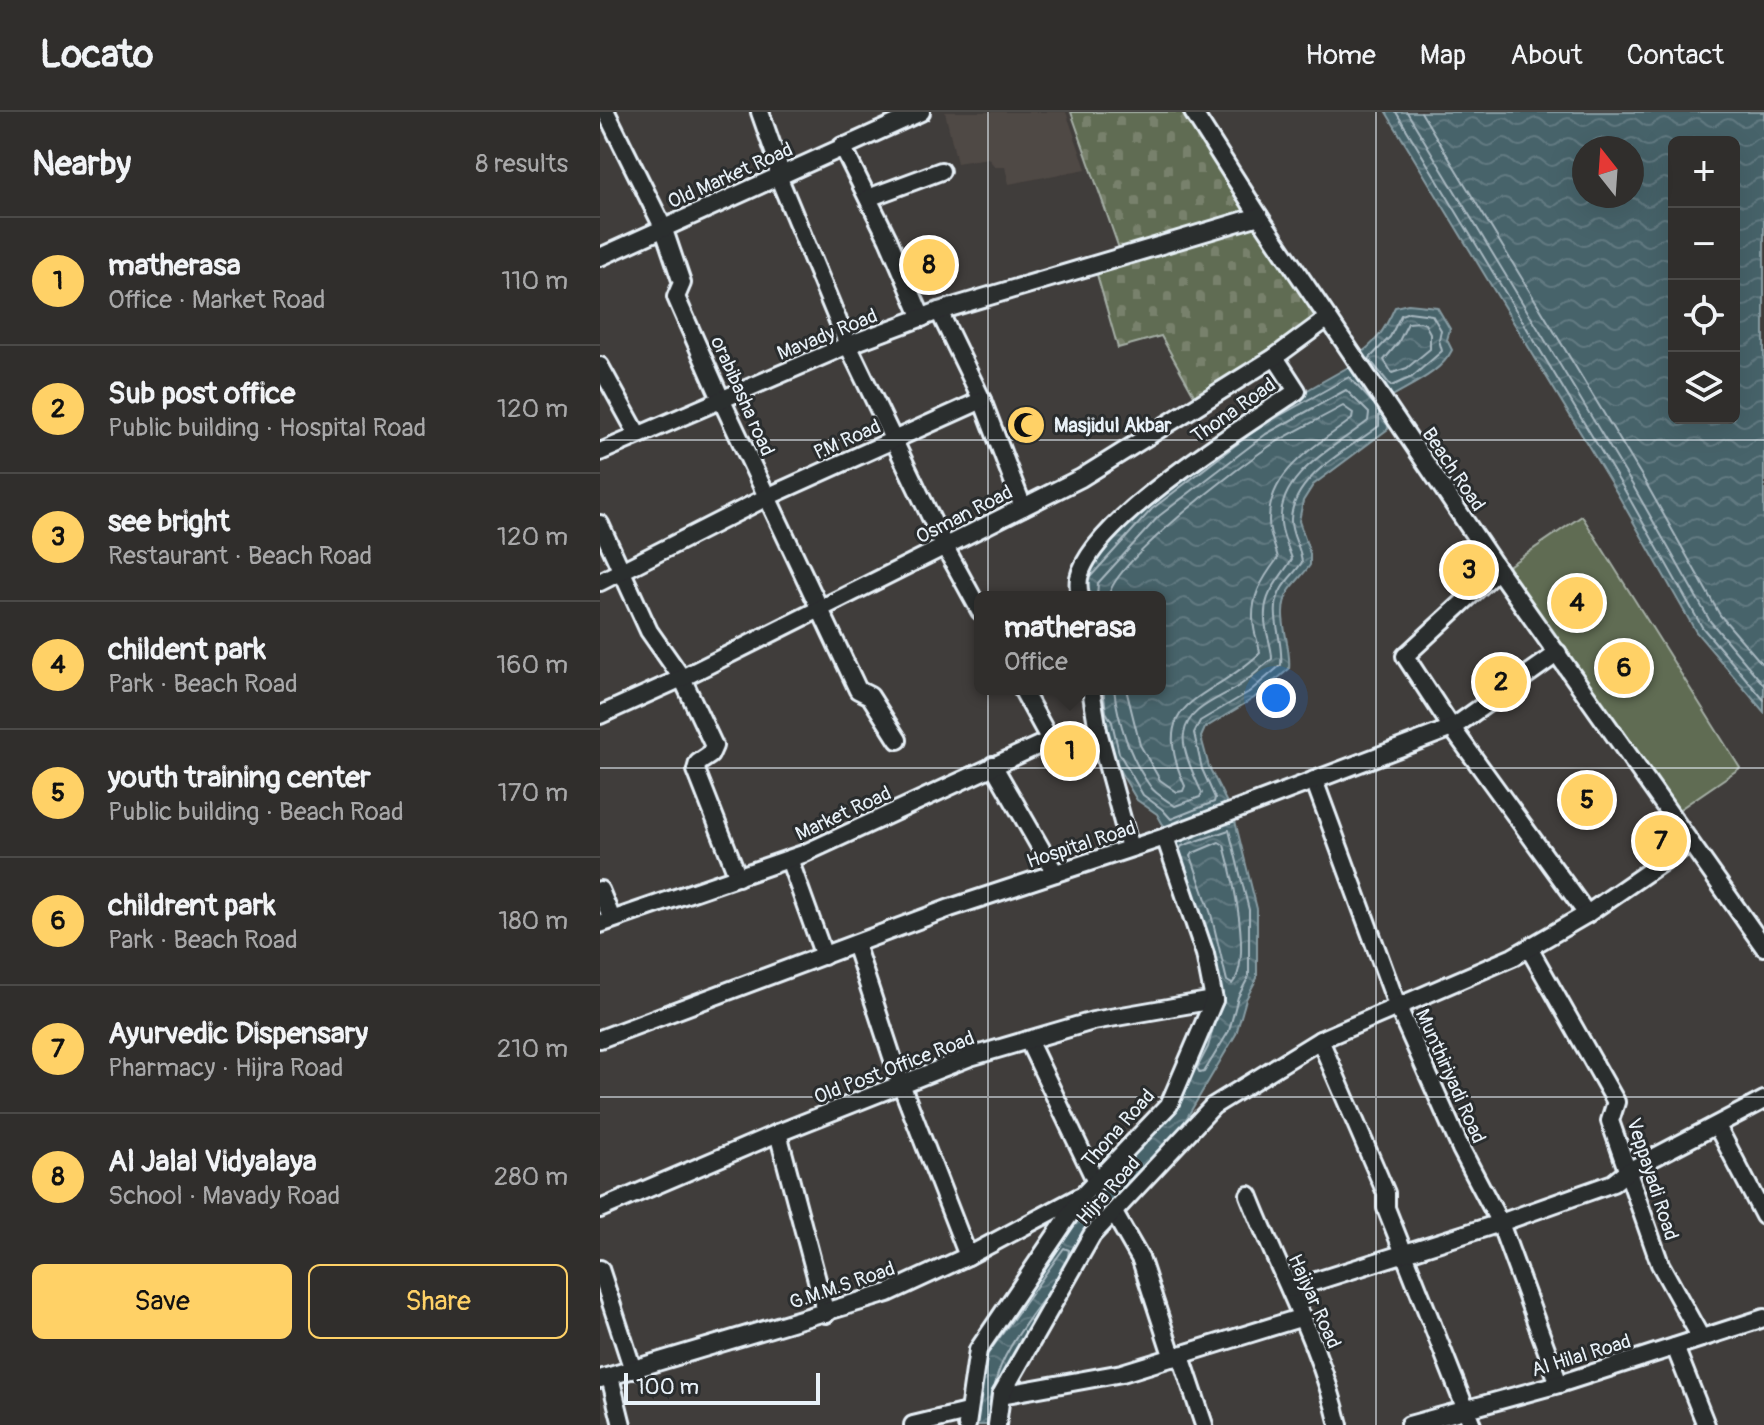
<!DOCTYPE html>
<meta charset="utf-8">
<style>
:root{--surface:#302e2c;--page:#3c3a38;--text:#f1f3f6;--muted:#a8a8a9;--line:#4b4a48;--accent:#ffd166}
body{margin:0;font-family:Pangolin,sans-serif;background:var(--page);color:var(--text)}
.controls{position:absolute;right:24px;top:24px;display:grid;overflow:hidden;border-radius:12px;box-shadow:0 8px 32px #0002}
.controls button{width:72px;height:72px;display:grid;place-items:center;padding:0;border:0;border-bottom:2px solid var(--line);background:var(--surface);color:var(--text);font:40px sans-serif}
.compass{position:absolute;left:972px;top:24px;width:72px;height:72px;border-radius:50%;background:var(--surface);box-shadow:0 8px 32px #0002;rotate:343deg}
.scale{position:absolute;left:24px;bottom:20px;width:196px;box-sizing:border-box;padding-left:8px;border:4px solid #e8f1f8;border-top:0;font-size:22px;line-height:28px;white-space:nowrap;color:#e8f1f8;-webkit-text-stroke:6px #2a2d2e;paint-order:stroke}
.you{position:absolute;left:676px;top:586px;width:28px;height:28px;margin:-20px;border:6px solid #fff;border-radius:50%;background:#1a73e8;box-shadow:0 0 0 12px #1a73e833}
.badge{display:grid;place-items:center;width:52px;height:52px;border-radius:50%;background:var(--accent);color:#111;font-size:26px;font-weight:700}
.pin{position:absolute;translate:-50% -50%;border:4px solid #fff;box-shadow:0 2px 8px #0006}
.popup{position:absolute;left:374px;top:479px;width:192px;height:104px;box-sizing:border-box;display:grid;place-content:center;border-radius:12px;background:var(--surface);filter:drop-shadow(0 2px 6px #0005);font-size:26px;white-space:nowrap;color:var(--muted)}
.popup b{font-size:30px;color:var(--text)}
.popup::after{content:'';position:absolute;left:50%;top:100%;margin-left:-16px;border:16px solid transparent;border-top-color:var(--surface)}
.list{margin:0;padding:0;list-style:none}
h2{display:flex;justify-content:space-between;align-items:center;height:104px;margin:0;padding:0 32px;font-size:34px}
h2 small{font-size:26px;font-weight:400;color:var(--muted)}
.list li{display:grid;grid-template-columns:52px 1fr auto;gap:24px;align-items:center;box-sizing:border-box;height:128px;padding:0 32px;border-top:2px solid var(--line)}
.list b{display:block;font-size:30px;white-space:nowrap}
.list p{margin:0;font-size:26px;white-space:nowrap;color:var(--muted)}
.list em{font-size:26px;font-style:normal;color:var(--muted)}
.actions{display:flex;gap:16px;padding:24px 32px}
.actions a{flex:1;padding:18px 0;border:2px solid var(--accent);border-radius:12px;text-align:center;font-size:28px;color:var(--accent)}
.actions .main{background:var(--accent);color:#111}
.icon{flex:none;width:44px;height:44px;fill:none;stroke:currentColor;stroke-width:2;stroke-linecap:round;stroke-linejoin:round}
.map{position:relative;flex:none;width:1164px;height:1313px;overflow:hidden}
header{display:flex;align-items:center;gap:48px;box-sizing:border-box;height:112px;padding:0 40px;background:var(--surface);border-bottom:2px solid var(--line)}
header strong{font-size:38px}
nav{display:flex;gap:44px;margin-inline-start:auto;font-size:28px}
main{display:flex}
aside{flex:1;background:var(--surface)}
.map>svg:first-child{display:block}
.built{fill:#4f4844}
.cemetery{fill:url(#cemetery-stones);stroke:#a4aea5;stroke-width:2}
.park{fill:#616c52;stroke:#a4aea5;stroke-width:2}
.water{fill:url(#water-waves);stroke:#879ca3;stroke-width:2;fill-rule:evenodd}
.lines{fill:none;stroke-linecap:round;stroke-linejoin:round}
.shore{stroke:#a8b8c0;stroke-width:2}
.minor-casing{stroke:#e8f1f8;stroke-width:22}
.minor{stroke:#2a2d2e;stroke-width:16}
.grid{fill:none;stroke:#e8f1f8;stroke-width:2;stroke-opacity:0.55}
.labels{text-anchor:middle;stroke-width:6;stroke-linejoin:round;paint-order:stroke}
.street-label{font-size:20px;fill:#e8f1f8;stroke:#2a2d2e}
.poi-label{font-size:20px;font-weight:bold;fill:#e8f1f8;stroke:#2a2d2e;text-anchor:start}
</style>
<header>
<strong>Locato</strong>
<nav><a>Home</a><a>Map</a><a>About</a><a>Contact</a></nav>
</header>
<main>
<aside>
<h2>Nearby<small>8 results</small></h2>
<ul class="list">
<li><span class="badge">1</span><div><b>matherasa</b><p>Office · Market Road</p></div><em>110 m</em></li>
<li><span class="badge">2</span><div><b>Sub post office</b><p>Public building · Hospital Road</p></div><em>120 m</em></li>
<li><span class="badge">3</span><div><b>see bright</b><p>Restaurant · Beach Road</p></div><em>120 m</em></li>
<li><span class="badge">4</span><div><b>childent park</b><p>Park · Beach Road</p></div><em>160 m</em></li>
<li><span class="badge">5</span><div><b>youth training center</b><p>Public building · Beach Road</p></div><em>170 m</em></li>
<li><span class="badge">6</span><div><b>childrent park</b><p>Park · Beach Road</p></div><em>180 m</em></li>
<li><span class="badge">7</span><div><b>Ayurvedic Dispensary</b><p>Pharmacy · Hijra Road</p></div><em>210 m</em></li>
<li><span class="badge">8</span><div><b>Al Jalal Vidyalaya</b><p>School · Mavady Road</p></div><em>280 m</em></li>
</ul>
<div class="actions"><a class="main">Save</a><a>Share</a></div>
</aside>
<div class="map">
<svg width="1164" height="1313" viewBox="0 0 1164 1313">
<defs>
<pattern id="cemetery-stones" width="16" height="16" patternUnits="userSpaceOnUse" patternTransform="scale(2)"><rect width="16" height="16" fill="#616c52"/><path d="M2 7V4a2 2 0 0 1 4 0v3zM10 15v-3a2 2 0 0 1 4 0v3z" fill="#78816c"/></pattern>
<pattern id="water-waves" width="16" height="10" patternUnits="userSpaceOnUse" patternTransform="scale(2)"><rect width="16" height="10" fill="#47636b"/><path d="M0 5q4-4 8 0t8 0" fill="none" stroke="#627a81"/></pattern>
</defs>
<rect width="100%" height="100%" fill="#403d3b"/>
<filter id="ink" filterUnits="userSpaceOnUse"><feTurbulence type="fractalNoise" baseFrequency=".0125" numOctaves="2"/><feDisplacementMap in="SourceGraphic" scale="16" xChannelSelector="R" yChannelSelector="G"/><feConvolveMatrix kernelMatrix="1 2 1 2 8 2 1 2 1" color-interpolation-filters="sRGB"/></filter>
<g filter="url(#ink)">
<path class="built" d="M345,0H466L486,57L409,72L405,55H395L388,46L357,51Z"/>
<path class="cemetery" d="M471,0H589L728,206L599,292L561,224L518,236L496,159L522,145Z"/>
<path class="park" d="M982,404L1140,656L1071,703L904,457Z"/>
<g class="water">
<path d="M786,0H1164V600L1096,520L1017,381ZM1134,30V306H1074V30ZM1032,36V84H984V36Z"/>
<path d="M808,192L837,195L850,217L847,228L852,238C841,261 810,273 789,286L755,245C776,232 785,217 795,195Z"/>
<path d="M752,253L787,295L788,317L713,373L703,389L699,409L710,442V453C704,462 695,470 689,479C674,503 692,531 689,557L654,586L605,616L601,625L609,655L628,693L566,718L557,702L537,688L511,644L495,577H560V485H480L496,445L528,410L656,307Z"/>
<path d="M634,705L657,797V866L646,887L636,922L579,1019L514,1101L486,1116L472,1159L424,1230L397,1313H367L378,1242L483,1083L562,1008L614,888L572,730Z"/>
</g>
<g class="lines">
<g class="shore">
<path d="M796,0L1024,377L1102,515L1164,588"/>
<path d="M807,0L1032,372L1110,509L1164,573"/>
<path d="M821,0L1043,366L1120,503L1164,554"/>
<path d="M809,200L832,203L841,218L839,228L842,239L812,265L791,274L769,247L790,225L801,203Z"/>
<path d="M820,210L825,212L830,221V237L807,256L792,261L784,248L798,231L808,211Z"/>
<path d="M672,308L749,265L773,291"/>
<path d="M491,464L552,397L646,325"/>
<path d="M497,485L498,471L559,404L666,322L746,278L769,301L768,309C736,335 677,362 681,411C682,423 688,435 692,447C677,472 660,483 666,516C668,527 672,536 672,547C662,555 653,564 643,571C624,586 588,594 584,622C581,637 595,666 602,681L600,685L575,694C567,688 555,682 550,674C530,646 518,610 514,577"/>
<path d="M509,485C509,454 643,351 673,332C696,318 720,307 743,294L753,301L752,307C717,334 668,358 669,409C669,422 675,434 678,446C662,467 649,487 654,516C655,524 659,532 660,541C610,590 545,585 585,674L583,679L577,680L560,668L540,633L526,577"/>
<path d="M503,577L506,600L512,610L519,641L543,683L562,697L571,707L614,690L615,686L602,657L594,621L600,609L649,580L681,553C684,526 667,501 682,476C688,466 697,459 702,450C701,435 690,422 691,407C693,364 748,338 779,314V300"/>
<path d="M619,730L624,733C632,762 653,849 632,872L627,869L611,802L591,744L593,741Z"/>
<path d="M580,737L582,734L629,718L649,798V864L638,885L629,919L604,960L600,961L597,956L608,935L614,912"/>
<path d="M387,1243L464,1136L469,1138L468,1145"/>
<path d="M395,1273C401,1240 430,1207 449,1179"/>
</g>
<defs>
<g id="minor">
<path d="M6,0L63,115L82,171L76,185L121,287L258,578L270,584L298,628"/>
<path d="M160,0L178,51V64L248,233L345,435L380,499"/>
<path d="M593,0L659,104L898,458L1164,835"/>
<path d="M242,34L288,127L322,206"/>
<path d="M268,86L341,59"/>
<path d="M0,145L321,0"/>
<path d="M339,199L382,288L423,395"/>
<path d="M0,254L38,323"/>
<path d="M0,340L248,233L339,199L659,104"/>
<path d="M0,412L49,519L82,566L114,634L110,643L98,651L96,658L138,765"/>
<path d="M898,458L805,544L852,616L987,802"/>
<path d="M0,470L167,385L382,288"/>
<path d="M480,485C479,480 478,472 479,466C491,408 646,314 697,279L675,245"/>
<path d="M422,577L450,628"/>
<path d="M491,577L498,619L530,736"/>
<path d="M0,603L82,566L481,366L675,245L728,206"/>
<path d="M393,653L455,761"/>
<path d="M714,668L797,893L861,1037L900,1111L959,1272"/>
<path d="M189,747L224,844"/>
<path d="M0,778L12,807"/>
<path d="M0,812L203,742L450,628L498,619"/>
<path d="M255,832L301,972L368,1144"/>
<path d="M929,836L1016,990L1010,1009L1060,1152L1101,1226"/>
<path d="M0,927L350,796L565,725L852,616L958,541"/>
<path d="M428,928L496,1070"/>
<path d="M720,928L786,1081V1096L872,1313"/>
<path d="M1117,1014L1164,1104"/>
<path d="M178,1021L226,1202"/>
<path d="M649,1083C679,1160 720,1232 739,1313"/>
<path d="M0,1097L178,1021L370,945L493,909L614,888"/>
<path d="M514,1101L541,1148L573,1246"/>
<path d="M0,1157L33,1258"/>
<path d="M691,1177L900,1111L1013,1071L1028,1059L1164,988"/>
<path d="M1075,1235L1106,1313"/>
<path d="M581,1244L604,1313"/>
<path d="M10,1265L22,1313"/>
<path d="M0,1267L288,1181L368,1144L479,1085"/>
<path d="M401,1283L522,1261L703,1205"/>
<path d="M313,1313L367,1300"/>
<path d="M367,1313L378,1238L483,1083L569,993L614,888L605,842L565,725"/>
<path d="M397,1313L401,1283L492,1123L613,994L720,928L913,845L987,802L1090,731"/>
<path d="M809,1313L959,1272L1164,1206"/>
</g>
</defs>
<use href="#minor" class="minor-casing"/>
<use href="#minor" class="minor"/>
</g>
</g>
<path class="grid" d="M388,0V1313M776,0V1313M0,328H1164M0,656H1164M0,985H1164"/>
<defs>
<symbol id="mosque-disc" viewBox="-11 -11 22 22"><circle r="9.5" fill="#ffd166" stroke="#2a2d2e"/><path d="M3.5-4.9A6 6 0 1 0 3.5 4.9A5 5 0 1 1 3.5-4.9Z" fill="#111"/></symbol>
</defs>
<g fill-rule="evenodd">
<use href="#mosque-disc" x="404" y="291" width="44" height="44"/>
</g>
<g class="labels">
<g class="street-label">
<text transform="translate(130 63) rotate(-24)" y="7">Old Market Road</text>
<text transform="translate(227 222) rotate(-22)" y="7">Mavady Road</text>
<text transform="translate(143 284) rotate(66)" y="7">orabibasha road</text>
<text transform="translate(633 298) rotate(-35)" y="7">Thona Road</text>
<text transform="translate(247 327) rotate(-24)" y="7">P.M Road</text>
<text transform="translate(854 357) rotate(56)" y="7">Beach Road</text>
<text transform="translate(364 402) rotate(-27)" y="7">Osman Road</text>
<text transform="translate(243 701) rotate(-25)" y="7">Market Road</text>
<text transform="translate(481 732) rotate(-18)" y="7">Hospital Road</text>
<text transform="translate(294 955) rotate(-21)" y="7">Old Post Office Road</text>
<text transform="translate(851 964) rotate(66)" y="7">Munthiriyadi Road</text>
<text transform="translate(518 1016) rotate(-48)" y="7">Thona Road</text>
<text transform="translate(1053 1067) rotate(72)" y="7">Veppayadi Road</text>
<text transform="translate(508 1078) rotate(-48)" y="7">Hijra Road</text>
<text transform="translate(242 1173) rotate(-19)" y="7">G.M.M.S Road</text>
<text transform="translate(715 1189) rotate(66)" y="7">Hajiyar Road</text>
<text transform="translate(981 1243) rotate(-17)" y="7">Al Hilal Road</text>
</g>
<g class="poi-label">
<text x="454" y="320">Masjidul Akbar</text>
</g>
</g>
</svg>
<div class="controls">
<button>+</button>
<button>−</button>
<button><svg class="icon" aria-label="locate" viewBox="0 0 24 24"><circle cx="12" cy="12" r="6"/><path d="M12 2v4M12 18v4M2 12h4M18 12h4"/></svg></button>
<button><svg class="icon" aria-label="layers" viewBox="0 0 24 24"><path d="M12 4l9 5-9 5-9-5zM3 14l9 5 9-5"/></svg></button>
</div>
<svg class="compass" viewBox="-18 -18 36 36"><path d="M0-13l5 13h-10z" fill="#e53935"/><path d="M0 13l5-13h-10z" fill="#a8a8a9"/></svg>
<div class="scale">100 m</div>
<div class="you"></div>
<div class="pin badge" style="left:470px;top:639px">1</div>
<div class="popup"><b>matherasa</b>Office</div>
<div class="pin badge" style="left:901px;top:570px">2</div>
<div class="pin badge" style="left:869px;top:458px">3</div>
<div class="pin badge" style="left:977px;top:491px">4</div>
<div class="pin badge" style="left:987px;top:688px">5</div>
<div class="pin badge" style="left:1024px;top:556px">6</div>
<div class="pin badge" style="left:1061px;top:729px">7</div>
<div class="pin badge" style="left:329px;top:153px">8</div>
</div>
</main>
